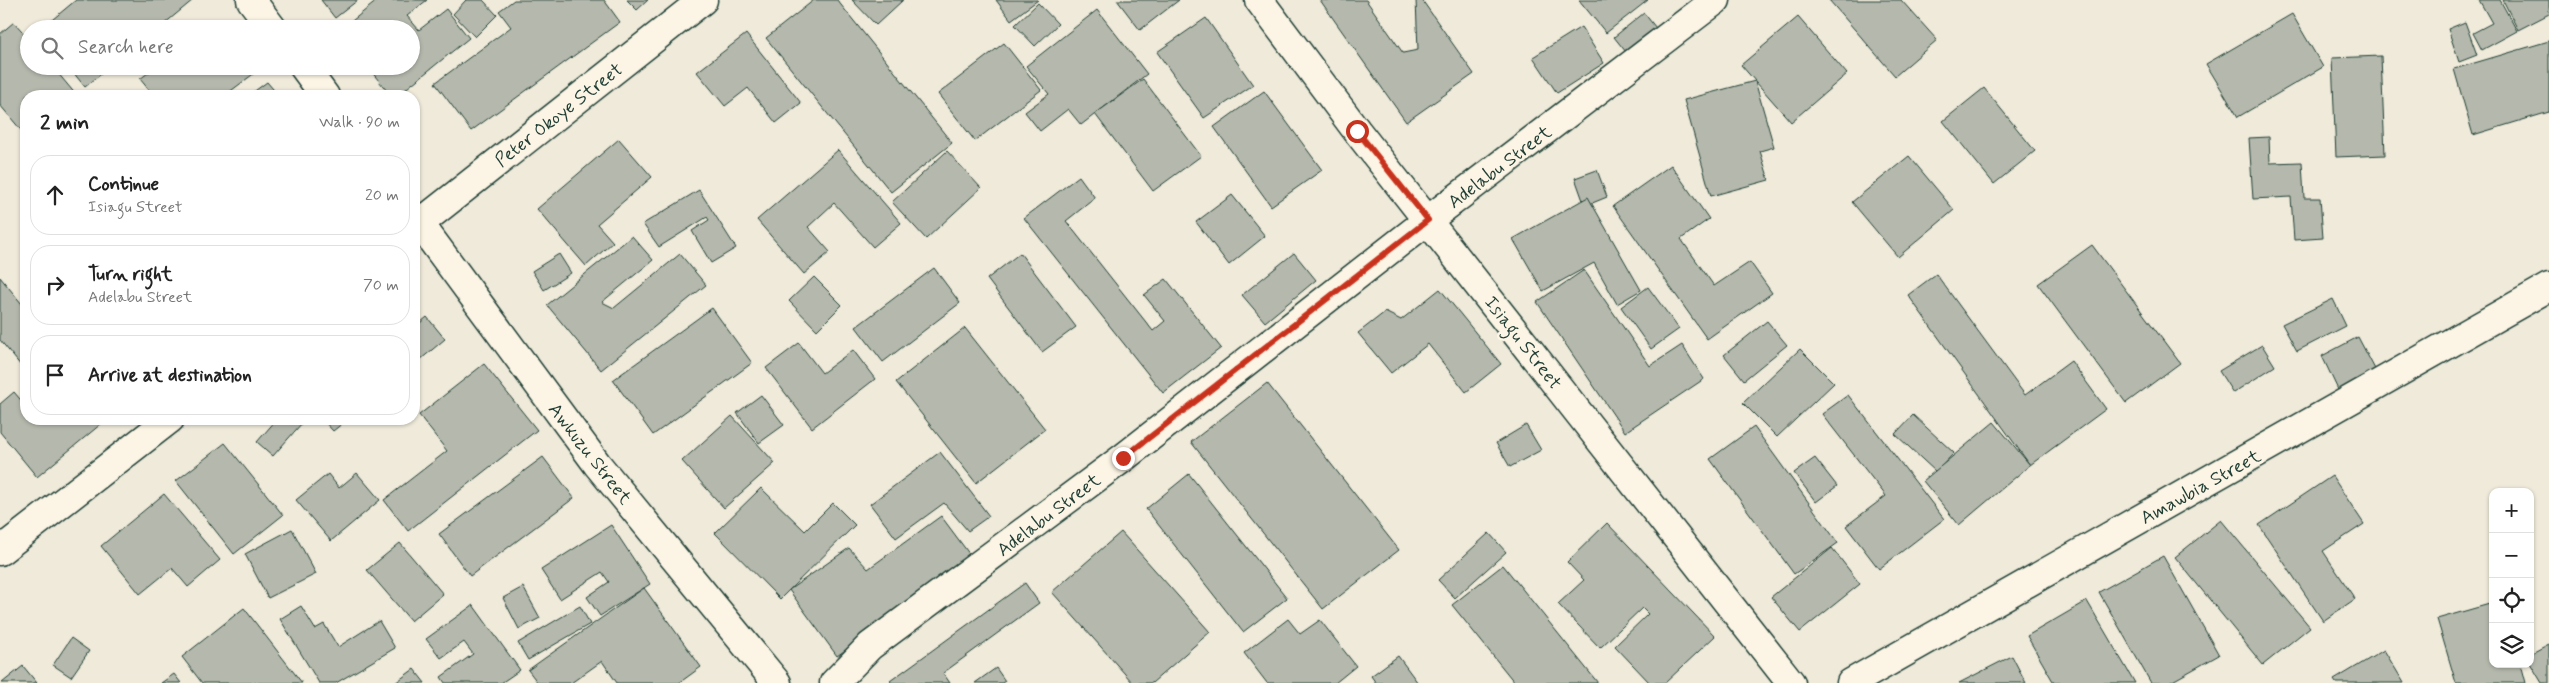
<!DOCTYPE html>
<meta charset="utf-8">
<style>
:root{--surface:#fff;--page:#f6f6f6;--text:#222;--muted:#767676;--line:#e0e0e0}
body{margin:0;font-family:Mynerve,sans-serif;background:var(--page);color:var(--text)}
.controls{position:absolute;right:15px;bottom:15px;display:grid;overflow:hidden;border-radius:10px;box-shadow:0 1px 4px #0004}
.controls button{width:45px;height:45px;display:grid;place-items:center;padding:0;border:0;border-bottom:1px solid var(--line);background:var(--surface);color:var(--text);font:25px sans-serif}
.stop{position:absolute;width:15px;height:15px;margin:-11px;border:4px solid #c8321e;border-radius:50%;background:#fff}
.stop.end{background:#c8321e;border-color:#fff;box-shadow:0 1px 5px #0008}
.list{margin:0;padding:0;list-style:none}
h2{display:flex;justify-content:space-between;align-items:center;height:65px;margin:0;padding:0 20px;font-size:21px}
h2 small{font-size:16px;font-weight:400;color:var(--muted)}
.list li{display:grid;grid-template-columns:32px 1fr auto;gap:15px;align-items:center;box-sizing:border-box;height:80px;margin:0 10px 10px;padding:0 10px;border:1px solid var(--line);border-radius:20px}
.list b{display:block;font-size:19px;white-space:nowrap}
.list p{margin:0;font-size:16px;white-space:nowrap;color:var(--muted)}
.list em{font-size:16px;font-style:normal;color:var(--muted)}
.icon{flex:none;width:28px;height:28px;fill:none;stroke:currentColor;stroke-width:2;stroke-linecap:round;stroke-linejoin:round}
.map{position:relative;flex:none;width:2549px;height:683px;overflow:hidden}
.search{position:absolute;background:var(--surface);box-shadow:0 1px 4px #0004;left:20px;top:20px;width:400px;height:55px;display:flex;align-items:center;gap:12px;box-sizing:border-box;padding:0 18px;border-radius:28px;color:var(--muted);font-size:19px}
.panel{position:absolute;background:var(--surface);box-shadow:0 1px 4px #0004;left:20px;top:90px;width:400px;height:335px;border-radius:20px}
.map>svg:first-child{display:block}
.building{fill:#b5b9ad;stroke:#1f3d34}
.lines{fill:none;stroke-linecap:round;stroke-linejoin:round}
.minor-casing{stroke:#1f3d34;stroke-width:31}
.tertiary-casing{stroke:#1f3d34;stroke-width:31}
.minor{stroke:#fcf5e5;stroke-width:28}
.tertiary{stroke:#fcf5e5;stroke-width:28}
.route{stroke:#c8321e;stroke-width:6}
.labels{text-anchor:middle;stroke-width:5;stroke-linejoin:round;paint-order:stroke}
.street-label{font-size:19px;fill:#1f3d34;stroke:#fcf5e5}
</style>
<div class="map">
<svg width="2549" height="683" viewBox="0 0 2549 683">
<rect width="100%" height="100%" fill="#efeada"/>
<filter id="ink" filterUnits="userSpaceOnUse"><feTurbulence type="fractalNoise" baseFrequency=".02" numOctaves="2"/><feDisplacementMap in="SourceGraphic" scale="10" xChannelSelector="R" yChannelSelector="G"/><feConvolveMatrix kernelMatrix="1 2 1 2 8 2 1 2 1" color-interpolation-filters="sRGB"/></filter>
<g filter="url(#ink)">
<g class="building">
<path d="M76,0H193L158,29H41Z"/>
<path d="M321,0H358L335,18Z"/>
<path d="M378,0H427L407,16L419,30L446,9L469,38L397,96H391L367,66H411V29H342Z"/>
<path d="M466,0H483L497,15L475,37L453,14Z"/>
<path d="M514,0H604L620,22L471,131L435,83L511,27L499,11Z"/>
<path d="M627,0H648L637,10Z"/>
<path d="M814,0H837L952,143L891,192L766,38Z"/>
<path d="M852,0H903L876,25Z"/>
<path d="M996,0H1038L1011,20Z"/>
<path d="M1117,0H1179L1140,30Z"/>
<path d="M1320,0H1366L1403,53L1418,50L1416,0H1422L1474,74L1406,122Z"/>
<path d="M1579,0H1648L1606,33Z"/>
<path d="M1829,0H1901L1937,40L1895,76Z"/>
<path d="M2479,0H2500L2517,31L2482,50L2473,33L2492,23Z"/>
<path d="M2503,0H2549V14L2518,30Z"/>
<path d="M1038,3L1058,24L1035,46L1015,25Z"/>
<path d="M1097,10L1147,74L1081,125L1068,109L1040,131L1025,112L1049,94L1026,66Z"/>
<path d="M1644,13L1660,33L1630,57L1614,37Z"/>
<path d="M2292,14L2323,67L2238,117L2206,64Z"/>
<path d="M1798,17L1847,74L1791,122L1741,65Z"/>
<path d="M1206,18L1253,85L1204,118L1157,52Z"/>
<path d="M217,21L222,29H206Z"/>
<path d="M14,22L29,39V66H52L77,96H26V136L0,105V34Z"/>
<path d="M2465,22L2477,55L2459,62L2448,29Z"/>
<path d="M1581,27L1604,63L1557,93L1533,57Z"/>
<path d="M746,34L801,103L776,123L748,88L725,106L697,72Z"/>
<path d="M2549,41V112L2473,135L2454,69Z"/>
<path d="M1004,43L1041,90L975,141L938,94Z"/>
<path d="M2381,56L2385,155L2336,157L2332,58Z"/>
<path d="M68,66H111L85,87Z"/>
<path d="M157,66H251L256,72L224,96H154L140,79Z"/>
<path d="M1143,79L1201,156L1153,191L1095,114Z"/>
<path d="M1755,81L1774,147L1760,151L1769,180L1711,196L1684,100Z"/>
<path d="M267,82L279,96H248Z"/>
<path d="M1984,88L2035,151L1994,184L1943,121Z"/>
<path d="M1264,91L1322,170L1271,206L1214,127Z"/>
<path d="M2269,137L2270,163L2302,162L2304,198H2320L2323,238L2294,240L2291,197L2253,199L2249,138Z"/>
<path d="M619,139L652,177L597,224L613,242L586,266L537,209Z"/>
<path d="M838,150L901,223L873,247L834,203L808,227L830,252L804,274L757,220Z"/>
<path d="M947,151L981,188L926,239L892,202Z"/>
<path d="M1909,156L1954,210L1898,257L1852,202Z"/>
<path d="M1671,165L1709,219L1681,239L1714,286L1750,262L1772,293L1707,339L1613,206Z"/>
<path d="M1597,170L1607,197L1585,206L1575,178Z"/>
<path d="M1079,176L1095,198L1066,221L1153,331L1165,321L1144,295L1166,279L1221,348L1163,393L1024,218Z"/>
<path d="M699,190L736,248L711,263L692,231L709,220L707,217L659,247L643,224Z"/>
<path d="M1232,195L1265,236L1229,265L1196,222Z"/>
<path d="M1588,197L1641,290L1617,304L1594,263L1543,291L1513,239Z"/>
<path d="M632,236L653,260L602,302L614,308L680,254L706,285L601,370L547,305Z"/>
<path d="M2092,245L2180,363L2126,403L2038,284Z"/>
<path d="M1020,253L1076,327L1042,352L987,279Z"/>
<path d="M1294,253L1316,280L1265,322L1242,295Z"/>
<path d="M559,254L571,273L544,290L532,271Z"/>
<path d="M934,268L960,303L883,362L856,327Z"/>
<path d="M1584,270L1650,366L1682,345L1704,379L1625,432L1537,302Z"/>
<path d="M1936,274L2025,395L2071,361L2106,409L2030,465L1908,295Z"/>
<path d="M0,277L26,309V372L0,340Z"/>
<path d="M814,277L842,305L817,330L789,301Z"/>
<path d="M1648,287L1679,329L1651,349L1621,307Z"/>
<path d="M1440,289L1501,364L1466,392L1428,344L1391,373L1358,333L1385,312L1401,320Z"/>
<path d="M2333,299L2346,326L2297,351L2282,324Z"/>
<path d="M712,308L752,363L653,435L613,380Z"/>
<path d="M427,317L445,339L414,365V328Z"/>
<path d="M1767,321L1787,345L1744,380L1724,355Z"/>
<path d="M965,328L1045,429L976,483L896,382Z"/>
<path d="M2358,337L2378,375L2340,394L2322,356Z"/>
<path d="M799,343L822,373L853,350L875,379L812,428L766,368Z"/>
<path d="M2262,345L2275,366L2233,393L2219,371Z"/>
<path d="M1800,349L1834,383L1777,437L1743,403Z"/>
<path d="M484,364L537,430L408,531L384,500L447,451L419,415Z"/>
<path d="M1267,383L1399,550L1323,609L1191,442Z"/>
<path d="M14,392L26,406V419H107L37,477L0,432V404Z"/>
<path d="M761,395L784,425L759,443L737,413Z"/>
<path d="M1848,395L1944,519L1879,569L1846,526L1886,496L1822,414Z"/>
<path d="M1913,415L1954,453L1936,472L1895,434Z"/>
<path d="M732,416L775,463L724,508L682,461Z"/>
<path d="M277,419H296L302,423L273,456L257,442Z"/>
<path d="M322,419H348L333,431Z"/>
<path d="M1994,422L2030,465L1959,525L1923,481Z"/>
<path d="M1526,425L1541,450L1510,467L1496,443Z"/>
<path d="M1754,427L1838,543L1794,574L1710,459Z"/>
<path d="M225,443L283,515L234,554L176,481Z"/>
<path d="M940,452L989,516L968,531L944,503L896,538L870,504Z"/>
<path d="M543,457L574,498L470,576L439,534Z"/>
<path d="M1815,458L1837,486L1816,502L1794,473Z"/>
<path d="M357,473L380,500L331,541L296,500L328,474L339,488Z"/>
<path d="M1189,474L1287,598L1243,632L1146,509Z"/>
<path d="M2332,476L2364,524L2323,551L2355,599L2323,621L2259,525Z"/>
<path d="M761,488L805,531L833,503L855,525L780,599L715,533Z"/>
<path d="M164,494L220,560L188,587L172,568L140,594L101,546Z"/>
<path d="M941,516L973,559L837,656L789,590L849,548L868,569Z"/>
<path d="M2221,520L2310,627L2263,665L2175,557Z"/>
<path d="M1607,523L1715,636L1665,683H1650L1615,646L1648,614L1642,608L1600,648L1558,604L1584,580L1567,562Z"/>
<path d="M611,525L650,584L600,616L587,597L609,582L602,572L560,599L541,570Z"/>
<path d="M292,529L316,574L268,598L245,554Z"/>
<path d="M1121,532L1210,632L1152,683H1133L1052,592Z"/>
<path d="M1489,533L1506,552L1455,598L1438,580Z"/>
<path d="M400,543L443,594L411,621L367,570Z"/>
<path d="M1832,548L1860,584L1800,632L1771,597Z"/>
<path d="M2163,556L2219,655L2169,683H2151L2099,592Z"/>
<path d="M1503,565L1598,683H1515L1452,605Z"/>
<path d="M1025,583L1039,603L943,673L950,683H892L890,681Z"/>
<path d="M523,587L540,618L519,629L503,598Z"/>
<path d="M644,588L701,667L679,683H617L602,661L571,683H538L528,670Z"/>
<path d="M2087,601L2135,683H2054L2027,636Z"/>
<path d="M2493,603V664H2521L2526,683H2456L2437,619Z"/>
<path d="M473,605L520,670L501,683H445L441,677L473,654L464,642L441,658L426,639Z"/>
<path d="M301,606L315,629L324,624L338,647L379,621L395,648L336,683H319L280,619Z"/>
<path d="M580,606L590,624L528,660L518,643Z"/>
<path d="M244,608L302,683H202L182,657Z"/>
<path d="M1288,619L1300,634L1320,620L1356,666L1335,683H1267L1244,653Z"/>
<path d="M71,638L89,651L71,677L53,665Z"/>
<path d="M2549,644V683H2542L2530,663V654Z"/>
<path d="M2384,650L2404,683H2336L2334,680Z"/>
<path d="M1398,656L1418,683H1376L1371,676Z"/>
<path d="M2012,656L2026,683H1959Z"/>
<path d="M23,666L37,683H2Z"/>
<path d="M996,668L1005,681L1002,683H975Z"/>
<path d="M414,669L425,683H395Z"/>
<path d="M174,674L181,683H161Z"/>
</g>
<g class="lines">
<defs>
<g id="minor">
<path d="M251,0L273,29"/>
<path d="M1259,0L1357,131L1791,683"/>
<path d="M303,66L325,96"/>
<path d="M414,216L597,464L777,683"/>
<path d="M414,228L703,0"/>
<path d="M0,551L170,419"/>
<path d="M834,683L870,646L1123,458L1428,220L1716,0"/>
</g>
<path id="tertiary" d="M1851,683L2549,287"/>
</defs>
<use href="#minor" class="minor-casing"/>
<use href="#tertiary" class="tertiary-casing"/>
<use href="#minor" class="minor"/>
<use href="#tertiary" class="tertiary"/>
</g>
</g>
<g class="lines" filter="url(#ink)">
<path class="route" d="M1123,458L1428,220L1357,131"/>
</g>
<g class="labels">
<g class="street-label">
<text transform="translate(558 114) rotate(-38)" y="7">Peter Okoye Street</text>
<text transform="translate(1499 166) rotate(-37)" y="7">Adelabu Street</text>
<text transform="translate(1524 342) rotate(52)" y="7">Isiagu Street</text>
<text transform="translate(591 453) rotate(52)" y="7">Awkuzu Street</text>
<text transform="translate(2200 486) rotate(-29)" y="7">Amawbia Street</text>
<text transform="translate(1048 514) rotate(-37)" y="7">Adelabu Street</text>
</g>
</g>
</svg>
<div class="controls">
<button>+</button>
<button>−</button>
<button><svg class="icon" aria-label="locate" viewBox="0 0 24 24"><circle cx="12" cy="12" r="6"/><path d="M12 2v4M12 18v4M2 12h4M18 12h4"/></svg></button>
<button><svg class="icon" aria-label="layers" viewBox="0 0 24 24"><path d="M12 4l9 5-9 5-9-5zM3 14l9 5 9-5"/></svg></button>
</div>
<div class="stop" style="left:1357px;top:131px"></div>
<div class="stop end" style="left:1123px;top:458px"></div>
<div class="search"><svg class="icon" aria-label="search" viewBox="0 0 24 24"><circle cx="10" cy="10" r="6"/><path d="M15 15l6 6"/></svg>Search here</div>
<section class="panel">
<h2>2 min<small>Walk · 90 m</small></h2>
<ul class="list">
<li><svg class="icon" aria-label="ahead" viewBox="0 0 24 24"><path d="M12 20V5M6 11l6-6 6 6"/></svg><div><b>Continue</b><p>Isiagu Street</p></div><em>20 m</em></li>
<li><svg class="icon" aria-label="right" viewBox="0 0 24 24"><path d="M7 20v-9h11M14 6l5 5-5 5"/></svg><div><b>Turn right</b><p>Adelabu Street</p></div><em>70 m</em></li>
<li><svg class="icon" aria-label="arrive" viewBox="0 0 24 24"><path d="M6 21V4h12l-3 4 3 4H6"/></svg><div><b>Arrive at destination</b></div></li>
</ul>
</section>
</div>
